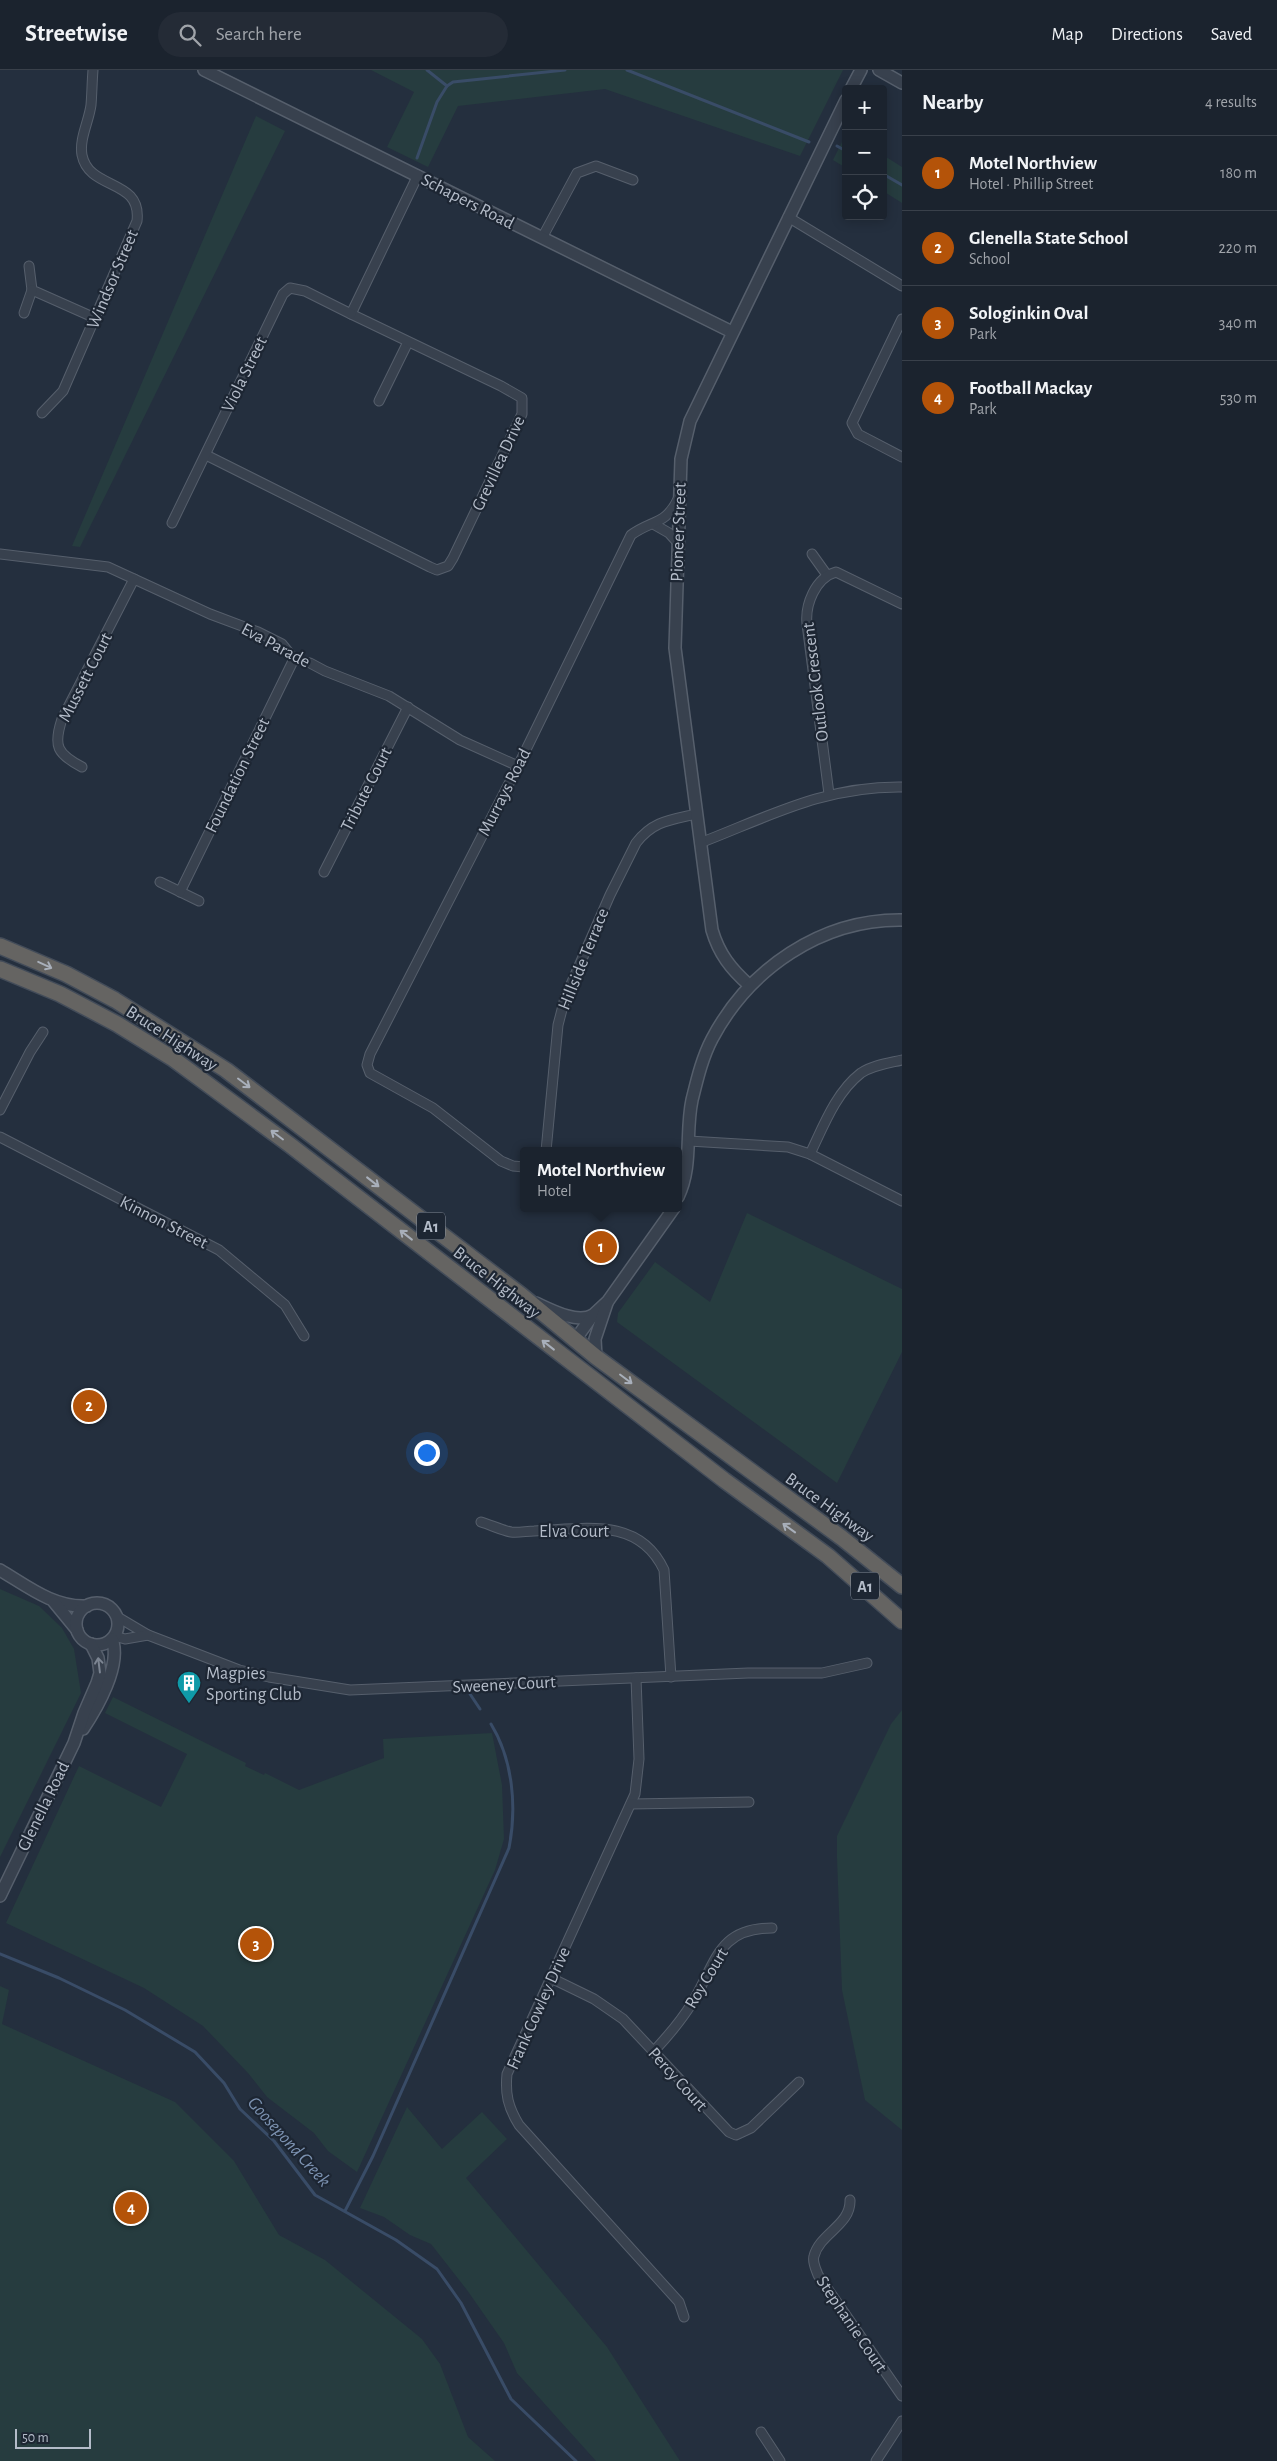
<!DOCTYPE html>
<meta charset="utf-8">
<style>
:root{--surface:#1b232e;--page:#242b36;--text:#f1f3f6;--muted:#a0a4aa;--line:#39404a;--accent:#b45309}
body{margin:0;font-family:"Alegreya Sans",sans-serif;background:var(--page);color:var(--text)}
.controls{position:absolute;right:15px;top:15px;display:grid;overflow:hidden;border-radius:5px;box-shadow:0 2px 12px #0003}
.controls button{width:45px;height:45px;display:grid;place-items:center;padding:0;border:0;border-bottom:1px solid var(--line);background:var(--surface);color:var(--text);font:25px sans-serif}
.scale{position:absolute;left:15px;bottom:12px;width:76px;box-sizing:border-box;padding-left:5px;border:2px solid #b4bcc9;border-top:0;font-size:14px;line-height:18px;white-space:nowrap;color:#b4bcc9;-webkit-text-stroke:4px #1d2633;paint-order:stroke}
.you{position:absolute;left:426px;top:1382px;width:18px;height:18px;margin:-12px;border:4px solid #fff;border-radius:50%;background:#1a73e8;box-shadow:0 0 0 8px #1a73e833}
.badge{display:grid;place-items:center;width:32px;height:32px;border-radius:50%;background:var(--accent);color:#fff;font-size:16px;font-weight:700}
.pin{position:absolute;translate:-50% -50%;border:2px solid #fff;box-shadow:0 1px 5px #0006}
.popup{position:absolute;left:520px;top:1077px;width:162px;height:65px;box-sizing:border-box;display:grid;place-content:center;border-radius:5px;background:var(--surface);filter:drop-shadow(0 1px 4px #0005);font-size:16px;white-space:nowrap;color:var(--muted)}
.popup b{font-size:19px;color:var(--text)}
.popup::after{content:'';position:absolute;left:50%;top:100%;margin-left:-10px;border:10px solid transparent;border-top-color:var(--surface)}
.list{margin:0;padding:0;list-style:none}
h2{display:flex;justify-content:space-between;align-items:center;height:65px;margin:0;padding:0 20px;font-size:21px}
h2 small{font-size:16px;font-weight:400;color:var(--muted)}
.list li{display:grid;grid-template-columns:32px 1fr auto;gap:15px;align-items:center;box-sizing:border-box;height:75px;padding:0 20px;border-top:1px solid var(--line)}
.list b{display:block;font-size:19px;white-space:nowrap}
.list p{margin:0;font-size:16px;white-space:nowrap;color:var(--muted)}
.list em{font-size:16px;font-style:normal;color:var(--muted)}
.icon{flex:none;width:28px;height:28px;fill:none;stroke:currentColor;stroke-width:2;stroke-linecap:round;stroke-linejoin:round}
.map{position:relative;flex:none;width:902px;height:2391px;overflow:hidden}
header{display:flex;align-items:center;gap:30px;box-sizing:border-box;height:70px;padding:0 25px;background:var(--surface);border-bottom:1px solid var(--line)}
header strong{font-size:24px}
nav{display:flex;gap:28px;margin-inline-start:auto;font-size:18px}
.search{width:350px;height:45px;background:var(--page);display:flex;align-items:center;gap:12px;box-sizing:border-box;padding:0 18px;border-radius:28px;color:var(--muted);font-size:19px}
main{display:flex}
aside{flex:1;background:var(--surface)}
.map>svg:first-child{display:block}
.green{fill:#263c3f}
.lines{fill:none;stroke-linecap:round;stroke-linejoin:round}
.stream{stroke:#394c67;stroke-width:3}
.minor-casing{stroke:#565f6c;stroke-width:11}
.tertiary-casing{stroke:#565f6c;stroke-width:14}
.trunk-casing{stroke:#434c59;stroke-width:18}
.minor{stroke:#38414e;stroke-width:9}
.tertiary{stroke:#38414e;stroke-width:11}
.trunk{stroke:#656462;stroke-width:15}
.oneway{stroke:#a8afba}
.oneway2{stroke:#7c8592}
.labels{text-anchor:middle;stroke-width:4.5;stroke-linejoin:round;paint-order:stroke}
.shield{fill:#1d2633;stroke:#878f9c;stroke-width:1}
.shield-label{font-size:16px;font-weight:bold;fill:#b4bcc9}
.street-label{font-size:18px;fill:#b4bcc9;stroke:#1d2633}
.poi-label{font-size:18px;fill:#b4bcc9;stroke:#1d2633;text-anchor:start}
.water-label{font-size:19px;font-style:italic;fill:#7c92b1;stroke:#1d2633}
</style>
<header>
<strong>Streetwise</strong>
<div class="search"><svg class="icon" aria-label="search" viewBox="0 0 24 24"><circle cx="10" cy="10" r="6"/><path d="M15 15l6 6"/></svg>Search here</div>
<nav><a>Map</a><a>Directions</a><a>Saved</a></nav>
</header>
<main>
<div class="map">
<svg width="902" height="2391" viewBox="0 0 902 2391">
<rect width="100%" height="100%" fill="#242f3e"/>
<g class="green">
<path d="M371,0H843L800,86L605,19L458,36L428,97L387,77L414,22Z"/>
<path d="M256,46L285,61L80,477L72,476Z"/>
<path d="M846,64V98L833,90Z"/>
<path d="M883,85L902,97V133L883,121Z"/>
<path d="M747,1143L902,1219V1282L837,1413L617,1252L618,1243L655,1192L710,1232Z"/>
<path d="M0,1519L39,1536L62,1558L74,1579L81,1623L0,1787Z"/>
<path d="M113,1627L246,1693L245,1696L264,1705L265,1703L299,1720L384,1688L383,1669L492,1663L502,1715L504,1769L495,1800L357,2102L328,2081L314,2063L267,2027L248,2003L203,1956L144,1918L6,1853L79,1696L161,1737L187,1684L105,1643Z"/>
<path d="M902,1640V2060L865,2030L842,1920L837,1788V1766L891,1654Z"/>
<path d="M0,1916L9,1920L2,1954L175,2032L234,2091L279,2165L325,2190L422,2269L440,2294L468,2367L495,2391H0Z"/>
<path d="M407,2037L442,2079L482,2042L507,2069L466,2108L607,2277L680,2391H596L517,2303L504,2273L467,2220L431,2174L410,2165L384,2147L360,2138Z"/>
</g>
<g class="lines">
<g class="stream">
<path d="M427,0L447,16L453,12L565,0"/>
<path d="M627,0L809,72"/>
<path d="M837,76L846,81"/>
<path d="M417,88L437,32L447,16"/>
<path d="M883,104L902,115"/>
<path d="M470,1624L480,1639"/>
<path d="M0,1884L59,1908L125,1940L195,1982L224,2013L240,2039L274,2071L315,2125L396,2170L437,2199L461,2233L511,2329L576,2391"/>
<path d="M345,2141L373,2086L509,1778C517,1737 513,1690 491,1654"/>
</g>
<defs>
<g id="minor">
<path d="M788,147L902,216"/>
<path d="M542,168L577,103L596,96L633,110"/>
<path d="M29,196L32,220L95,248"/>
<path d="M24,243L32,220"/>
<path d="M902,249L852,353L858,364L902,387"/>
<path d="M379,331L408,272"/>
<path d="M42,343L63,321L137,151C142,108 89,121 82,85C79,69 89,51 91,35C92,23 92,12 93,0"/>
<path d="M206,385L430,497L437,500L448,496L453,488L522,344V328L501,316L351,244L418,105"/>
<path d="M172,453L283,224L290,218L305,221L351,244"/>
<path d="M655,455L669,463L678,473"/>
<path d="M0,484L108,497L210,544L258,562L282,574L294,589L310,593L325,601L389,626L460,670L518,696"/>
<path d="M812,484L827,505"/>
<path d="M82,697C57,684 53,676 62,649L134,509"/>
<path d="M829,724L807,554C805,535 815,508 836,502L902,534"/>
<path d="M700,773C770,746 824,716 902,717"/>
<path d="M324,802L408,637"/>
<path d="M160,812L199,831"/>
<path d="M180,822L294,589"/>
<path d="M0,1040L30,982L43,962"/>
<path d="M0,1067L219,1180L285,1235L304,1266"/>
<path d="M689,1071L788,1077L810,1084L902,1131"/>
<path d="M546,1081L558,955L565,928L610,825L636,773C653,751 670,750 696,744"/>
<path d="M810,1084C823,1057 836,1022 861,1003C873,995 889,993 902,990"/>
<path d="M524,1097L513,1096L501,1091L433,1038L370,1003L367,995L370,984L518,696L631,465C651,450 666,455 678,429"/>
<path d="M481,1452C491,1455 501,1460 511,1462C518,1463 527,1461 534,1461C583,1459 639,1446 664,1500L671,1607"/>
<path d="M116,1546L148,1565L239,1600L269,1607L350,1620L748,1603H822L867,1593"/>
<path d="M114,1566L125,1569L148,1565"/>
<path d="M636,1608L639,1689L635,1724L507,2004C505,2024 508,2037 519,2055L679,2232L684,2247"/>
<path d="M631,1734L749,1732"/>
<path d="M551,1908L594,1929L623,1949L729,2062L736,2065L751,2058L799,2012"/>
<path d="M654,1981C668,1966 681,1951 692,1933C716,1894 717,1858 772,1858"/>
<path d="M850,2130C851,2155 820,2163 814,2186C812,2192 816,2199 818,2205L902,2326"/>
<path d="M761,2362L780,2391"/>
<path d="M876,2391L902,2351"/>
</g>
<g id="tertiary">
<path d="M204,0L732,262"/>
<path d="M879,0L902,13"/>
<path d="M851,19L861,0"/>
<path d="M749,915C731,899 719,884 712,860L675,578L681,389L690,351L846,30"/>
<path d="M678,1127C693,1096 685,1063 692,1030C697,1010 702,988 712,969C749,899 821,849 902,850"/>
<path d="M536,1233C551,1240 577,1254 593,1245"/>
<path d="M575,1270L593,1245L608,1231L674,1138"/>
<path d="M596,1287L595,1269L607,1233"/>
<path d="M0,1500C27,1516 54,1538 87,1536"/>
<path d="M54,1532L77,1560"/>
<circle cx="97" cy="1554" r="21"/>
<path d="M83,1659C97,1638 122,1595 112,1569"/>
<path d="M0,1826L74,1673L84,1643L97,1613L100,1603L98,1588L91,1574"/>
</g>
<g id="trunk">
<path d="M0,876L66,904L115,930L226,1000L521,1225L596,1287L842,1468L902,1516"/>
<path d="M0,899L60,924L117,954L172,988L290,1075L724,1410L828,1486L902,1551"/>
</g>
</defs>
<use href="#minor" class="minor-casing"/>
<use href="#tertiary" class="tertiary-casing"/>
<use href="#trunk" class="trunk-casing"/>
<use href="#minor" class="minor"/>
<use href="#tertiary" class="tertiary"/>
<use href="#trunk" class="trunk"/>
</g>
<defs><path id="oneway-shaft" d="M-6 0H5M1.5-3L5.5 0L1.5 3" fill="none" stroke-width="1.6" stroke-linecap="round" stroke-linejoin="round" transform="scale(1.25)"/></defs>
<g class="oneway">
<use href="#oneway-shaft" transform="translate(45 895) rotate(25)"/>
<use href="#oneway-shaft" transform="translate(244 1013) rotate(37)"/>
<use href="#oneway-shaft" transform="translate(277 1065) rotate(-143)"/>
<use href="#oneway-shaft" transform="translate(373 1112) rotate(38)"/>
<use href="#oneway-shaft" transform="translate(406 1165) rotate(-142)"/>
<use href="#oneway-shaft" transform="translate(548 1275) rotate(-142)"/>
<use href="#oneway-shaft" transform="translate(626 1309) rotate(37)"/>
<use href="#oneway-shaft" transform="translate(789 1458) rotate(-144)"/>
</g>
<use class="oneway2" href="#oneway-shaft" transform="translate(99 1595) rotate(-97)"/>
<defs>
<symbol id="building-pin" viewBox="-11 -11 22 30"><path d="M0 17L-7.5 6A9.5 9.5 0 1 1 7.5 6Z" fill="#0f9aa8" stroke="#1d2633"/><path d="M-4-6H4V6H1V3H-1V6H-4ZM-2.5-4.3h1.7v1.8h-1.7ZM.8-4.3h1.7v1.8H.8ZM-2.5-1h1.7V.8h-1.7ZM.8-1h1.7V.8H.8Z" fill="#fff"/></symbol>
</defs>
<g fill-rule="evenodd">
<use href="#building-pin" x="175" y="1599" width="28" height="38"/>
</g>
<g class="labels">
<g class="shield">
<rect x="417" y="1142.5" width="28" height="27" rx="4"/>
<rect x="851" y="1502.5" width="28" height="27" rx="4"/>
</g>
<g class="shield-label">
<text x="431" y="1162">A1</text>
<text x="865" y="1522">A1</text>
</g>
<g class="street-label">
<text transform="translate(468 131) rotate(27)" y="6">Schapers Road</text>
<text transform="translate(112 209) rotate(-67)" y="6">Windsor Street</text>
<text transform="translate(244 304) rotate(-64)" y="6">Viola Street</text>
<text transform="translate(498 393) rotate(-65)" y="6">Grevillea Drive</text>
<text transform="translate(678 462) rotate(-88)" y="6">Pioneer Street</text>
<text transform="translate(276 575) rotate(28)" y="6">Eva Parade</text>
<text transform="translate(85 607) rotate(-63)" y="6">Mussett Court</text>
<text transform="translate(815 612) rotate(-97)" y="6">Outlook Crescent</text>
<text transform="translate(237 705) rotate(-64)" y="6">Foundation Street</text>
<text transform="translate(366 719) rotate(-63)" y="6">Tribute Court</text>
<text transform="translate(504 722) rotate(-63)" y="6">Murrays Road</text>
<text transform="translate(583 889) rotate(-68)" y="6">Hillside Terrace</text>
<text transform="translate(172 968) rotate(33)" y="6">Bruce Highway</text>
<text transform="translate(164 1152) rotate(27)" y="6">Kinnon Street</text>
<text transform="translate(497 1212) rotate(38)" y="6">Bruce Highway</text>
<text transform="translate(830 1437) rotate(36)" y="6">Bruce Highway</text>
<text x="574" y="1467">Elva Court</text>
<text transform="translate(504 1614) rotate(-3)" y="6">Sweeney Court</text>
<text transform="translate(43 1736) rotate(-64)" y="6">Glenella Road</text>
<text transform="translate(706 1908) rotate(-59)" y="6">Roy Court</text>
<text transform="translate(538 1938) rotate(-66)" y="6">Frank Cowley Drive</text>
<text transform="translate(678 2009) rotate(48)" y="6">Percy Court</text>
<text transform="translate(852 2254) rotate(56)" y="6">Stephanie Court</text>
</g>
<g class="poi-label">
<text x="206" y="1609">Magpies<tspan x="206" dy="21">Sporting Club</tspan></text>
</g>
<g class="water-label">
<text transform="translate(290 2071) rotate(48)" y="7">Goosepond Creek</text>
</g>
</g>
</svg>
<div class="controls">
<button>+</button>
<button>−</button>
<button><svg class="icon" aria-label="locate" viewBox="0 0 24 24"><circle cx="12" cy="12" r="6"/><path d="M12 2v4M12 18v4M2 12h4M18 12h4"/></svg></button>
</div>
<div class="scale">50 m</div>
<div class="you"></div>
<div class="pin badge" style="left:601px;top:1177px">1</div>
<div class="popup"><b>Motel Northview</b>Hotel</div>
<div class="pin badge" style="left:89px;top:1336px">2</div>
<div class="pin badge" style="left:256px;top:1874px">3</div>
<div class="pin badge" style="left:131px;top:2138px">4</div>
</div>
<aside>
<h2>Nearby<small>4 results</small></h2>
<ul class="list">
<li><span class="badge">1</span><div><b>Motel Northview</b><p>Hotel · Phillip Street</p></div><em>180 m</em></li>
<li><span class="badge">2</span><div><b>Glenella State School</b><p>School</p></div><em>220 m</em></li>
<li><span class="badge">3</span><div><b>Sologinkin Oval</b><p>Park</p></div><em>340 m</em></li>
<li><span class="badge">4</span><div><b>Football Mackay</b><p>Park</p></div><em>530 m</em></li>
</ul>
</aside>
</main>
